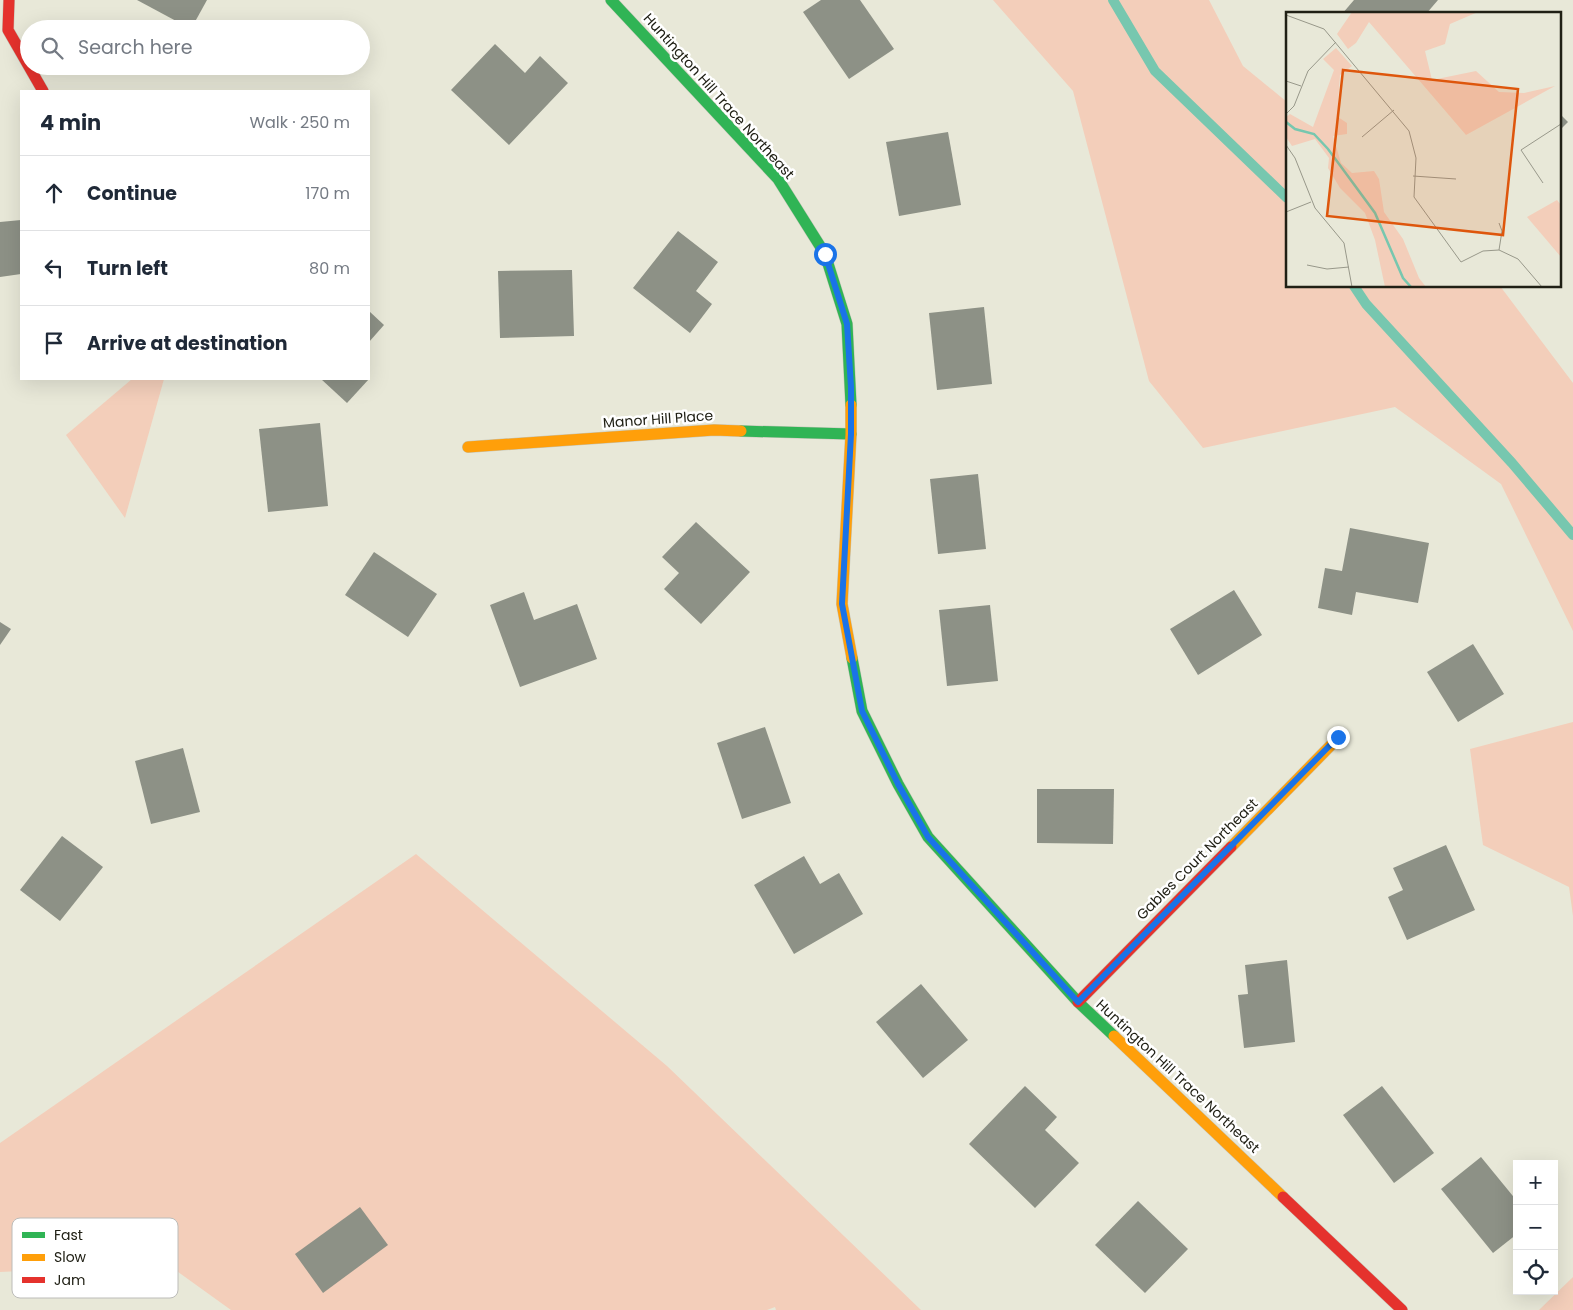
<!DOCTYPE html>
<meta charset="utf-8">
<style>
:root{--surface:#fff;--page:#f6f6f7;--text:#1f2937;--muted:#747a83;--line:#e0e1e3}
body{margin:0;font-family:Poppins,sans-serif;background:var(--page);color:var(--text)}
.controls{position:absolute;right:15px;bottom:15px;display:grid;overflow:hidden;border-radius:0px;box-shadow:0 5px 20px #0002}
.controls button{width:45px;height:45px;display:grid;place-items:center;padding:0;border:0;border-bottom:1px solid var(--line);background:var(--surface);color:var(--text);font:25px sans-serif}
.stop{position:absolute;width:15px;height:15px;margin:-11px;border:4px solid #1a73e8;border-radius:50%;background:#fff}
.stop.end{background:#1a73e8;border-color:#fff;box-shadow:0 1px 5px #0008}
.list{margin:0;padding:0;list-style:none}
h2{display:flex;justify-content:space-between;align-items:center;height:65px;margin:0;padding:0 20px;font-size:21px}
h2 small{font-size:16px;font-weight:400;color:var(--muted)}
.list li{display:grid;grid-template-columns:32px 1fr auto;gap:15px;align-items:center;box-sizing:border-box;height:75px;padding:0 20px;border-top:1px solid var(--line)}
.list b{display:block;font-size:19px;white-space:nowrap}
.list em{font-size:16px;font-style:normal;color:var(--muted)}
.icon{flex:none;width:28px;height:28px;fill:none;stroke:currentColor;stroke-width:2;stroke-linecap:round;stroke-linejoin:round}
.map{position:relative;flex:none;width:1573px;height:1310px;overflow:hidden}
.search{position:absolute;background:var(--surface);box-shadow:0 5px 20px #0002;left:20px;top:20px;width:350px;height:55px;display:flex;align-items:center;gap:12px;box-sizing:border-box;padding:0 18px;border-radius:28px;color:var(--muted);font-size:19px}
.panel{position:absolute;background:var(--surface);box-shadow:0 5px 20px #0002;left:20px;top:90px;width:350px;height:290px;border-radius:0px}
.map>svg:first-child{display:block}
.green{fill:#f3ceba}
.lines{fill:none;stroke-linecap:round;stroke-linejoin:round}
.stream{stroke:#77c7af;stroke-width:10}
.building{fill:#8d9186}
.fast-casing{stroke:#c4c4b7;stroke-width:12}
.slow-casing{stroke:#c4c4b7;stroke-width:12}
.jam-casing{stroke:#c4c4b7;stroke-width:12}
.fast{stroke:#30b455;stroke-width:11}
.slow{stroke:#ff9f0a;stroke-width:11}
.jam{stroke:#e5322d;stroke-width:11}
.route{stroke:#1a73e8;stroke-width:6}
.labels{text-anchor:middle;stroke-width:5;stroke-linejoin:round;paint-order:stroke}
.street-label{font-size:14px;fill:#202015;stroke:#fff}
.inset-river{fill:none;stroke:#77c7af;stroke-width:2.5}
.inset-road{fill:none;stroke:#98988a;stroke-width:1}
.view{fill:#de560c;fill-opacity:0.15;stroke:#de560c;stroke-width:2.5}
.inset-edge{fill:none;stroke:#202015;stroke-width:2.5}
.key{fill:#fff;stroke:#bcbcb9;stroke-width:1}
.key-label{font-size:14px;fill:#202015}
</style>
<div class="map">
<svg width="1573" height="1310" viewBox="0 0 1573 1310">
<rect width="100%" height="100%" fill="#e8e8d8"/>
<g class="green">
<path d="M993,0H1209L1243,66L1287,102V286H1500L1573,383V631L1501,484L1395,407L1203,448L1149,381L1073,91Z"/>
<path d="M132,379H164L125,518L66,435Z"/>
<path d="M1573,722V916L1569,887L1483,845L1470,749Z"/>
<path d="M416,854L667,1066L921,1310H776L775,1307L767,1310H231L167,1264L0,1272V1143Z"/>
<path d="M1573,1277V1310H1539Z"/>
</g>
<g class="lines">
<g class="stream">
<path d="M1113,0L1155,71L1287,198"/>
<path d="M1354,286L1366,304L1512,463L1573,535"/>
</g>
</g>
<g class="building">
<path d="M137,0H207L191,29Z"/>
<path d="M821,0H860L894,49L849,79L803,12Z"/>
<path d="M1354,0H1438L1426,14H1342Z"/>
<path d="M495,44L525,73L540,56L568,83L509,145L451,90Z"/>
<path d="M1559,113L1568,122L1559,131Z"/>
<path d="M948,132L961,205L899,216L886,142Z"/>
<path d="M21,220V274L0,277V222Z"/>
<path d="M678,231L718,262L696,291L712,304L690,333L633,288Z"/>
<path d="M572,270L574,336L500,338L498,271Z"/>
<path d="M984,307L992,384L937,390L929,313Z"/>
<path d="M369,311L384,325L369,342Z"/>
<path d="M321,379H369L347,403Z"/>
<path d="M320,423L328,506L268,512L259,429Z"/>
<path d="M978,474L986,549L938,554L930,479Z"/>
<path d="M696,522L750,572L701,624L664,589L679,573L662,557Z"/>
<path d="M1350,528L1429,543L1418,603L1356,592L1352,615L1318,608L1325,568L1342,571Z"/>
<path d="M374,552L437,594L408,637L345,595Z"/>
<path d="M1234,590L1262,635L1198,675L1170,629Z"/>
<path d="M524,592L534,620L577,604L597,659L520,687L490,605Z"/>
<path d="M990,605L998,681L947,686L939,610Z"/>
<path d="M0,622L11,629L0,645Z"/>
<path d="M1473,644L1504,694L1458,722L1427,672Z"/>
<path d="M765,727L791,803L742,819L717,743Z"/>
<path d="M183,748L200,812L151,824L135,761Z"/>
<path d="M1037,789H1114L1113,844L1037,843Z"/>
<path d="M62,836L103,867L60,921L20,890Z"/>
<path d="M1446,845L1475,910L1407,940L1388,897L1403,890L1393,868Z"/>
<path d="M804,856L820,884L839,873L863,914L794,954L754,885Z"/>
<path d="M1287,960L1295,1042L1244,1048L1238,995L1248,994L1245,965Z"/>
<path d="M921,984L968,1040L923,1078L876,1022Z"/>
<path d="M1025,1086L1057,1117L1045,1130L1079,1163L1035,1208L969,1144Z"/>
<path d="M1382,1086L1434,1153L1394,1183L1343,1115Z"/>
<path d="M1481,1157L1517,1201V1234L1493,1253L1441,1189Z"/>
<path d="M1138,1201L1188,1249L1145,1293L1095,1245Z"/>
<path d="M360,1207L388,1245L323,1293L295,1254Z"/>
</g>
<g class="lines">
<defs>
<g id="fast">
<path d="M611,0L778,179L825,254L847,324L851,405"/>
<path d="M741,431L851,434"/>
<path d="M852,658L862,711L898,784L928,837L1078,1002L1114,1036"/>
</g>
<g id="slow">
<path d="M851,405V434L842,604L852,658"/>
<path d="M468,447L714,430L741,431"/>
<path d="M1231,847L1339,737"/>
<path d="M1114,1036L1283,1197"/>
</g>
<g id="jam">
<path d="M9,0L8,30L43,91"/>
<path d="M1078,1002L1231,847"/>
<path d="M1283,1197L1402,1310"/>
</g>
</defs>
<use href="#fast" class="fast-casing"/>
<use href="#slow" class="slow-casing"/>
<use href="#jam" class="jam-casing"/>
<use href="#fast" class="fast"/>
<use href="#slow" class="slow"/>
<use href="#jam" class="jam"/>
</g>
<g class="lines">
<path class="route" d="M825,254L847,324L851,387V434L842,604L862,711L898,784L928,837L1078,1002L1338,737"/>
</g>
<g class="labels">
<g class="street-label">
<text transform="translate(719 96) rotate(48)" y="5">Huntington Hill Trace Northeast</text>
<text transform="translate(658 419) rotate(-4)" y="5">Manor Hill Place</text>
<text transform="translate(1197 859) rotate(-45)" y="5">Gables Court Northeast</text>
<text transform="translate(1178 1076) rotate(43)" y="5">Huntington Hill Trace Northeast</text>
</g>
</g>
<g transform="translate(1286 12)">
<rect width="275" height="275" fill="#e8e8d8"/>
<path d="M66,0H192L164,12L159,32L139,39L146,68L190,59L213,80L238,81L269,74L180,123L83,10L70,31L62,37L51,22ZM50,36L66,54L54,63L52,92V105L61,111V122L47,124L55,151L66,161L88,159L93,167L98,200L117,227L133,266L140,275H99L89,228L79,201L54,176L42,156L43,146L29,127L6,134L0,125V105L4,102L27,115L48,58L37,47ZM271,188L275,193V245L241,205Z" fill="#f3ceba"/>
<path class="inset-river" d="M0,110L9,117L28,122L42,137L89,201L117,266L125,275"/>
<path class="inset-road" d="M0,3L38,17L123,119L130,146L128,185L175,250L197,239L213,238L232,247L256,275M0,69L15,74M0,102L8,94L22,59L50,30M76,125L108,98M0,133L9,146L29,196L58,231L66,275M127,164L170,167M257,171L235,138L275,112M0,200L25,190M213,211L216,219L213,238M21,253L41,257L63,255"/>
<path class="view" d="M57,58L232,77L217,223L41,204Z"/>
<rect width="275" height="275" class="inset-edge"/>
</g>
<rect x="12" y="1218" width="166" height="80" rx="8" class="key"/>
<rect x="22" y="1232" width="23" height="6" fill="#30b455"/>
<rect x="22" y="1254" width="23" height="7" fill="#ff9f0a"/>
<rect x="22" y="1277" width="23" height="6" fill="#e5322d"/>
<g class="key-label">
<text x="54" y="1240">Fast</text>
<text x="54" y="1262">Slow</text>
<text x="54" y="1285">Jam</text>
</g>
</svg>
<div class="controls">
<button>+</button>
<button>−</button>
<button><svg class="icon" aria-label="locate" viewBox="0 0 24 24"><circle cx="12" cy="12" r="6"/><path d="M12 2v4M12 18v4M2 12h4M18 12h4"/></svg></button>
</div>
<div class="stop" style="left:825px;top:254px"></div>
<div class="stop end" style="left:1338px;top:737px"></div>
<div class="search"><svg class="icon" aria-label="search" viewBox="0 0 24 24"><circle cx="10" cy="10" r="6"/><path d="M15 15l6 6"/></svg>Search here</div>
<section class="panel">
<h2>4 min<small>Walk · 250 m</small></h2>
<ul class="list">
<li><svg class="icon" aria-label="ahead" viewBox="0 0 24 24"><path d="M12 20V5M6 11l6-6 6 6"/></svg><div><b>Continue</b></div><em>170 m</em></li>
<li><svg class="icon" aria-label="left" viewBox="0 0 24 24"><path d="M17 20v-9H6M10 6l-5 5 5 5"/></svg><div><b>Turn left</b></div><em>80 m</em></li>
<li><svg class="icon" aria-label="arrive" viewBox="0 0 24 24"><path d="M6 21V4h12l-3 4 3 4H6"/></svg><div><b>Arrive at destination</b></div></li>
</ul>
</section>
</div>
